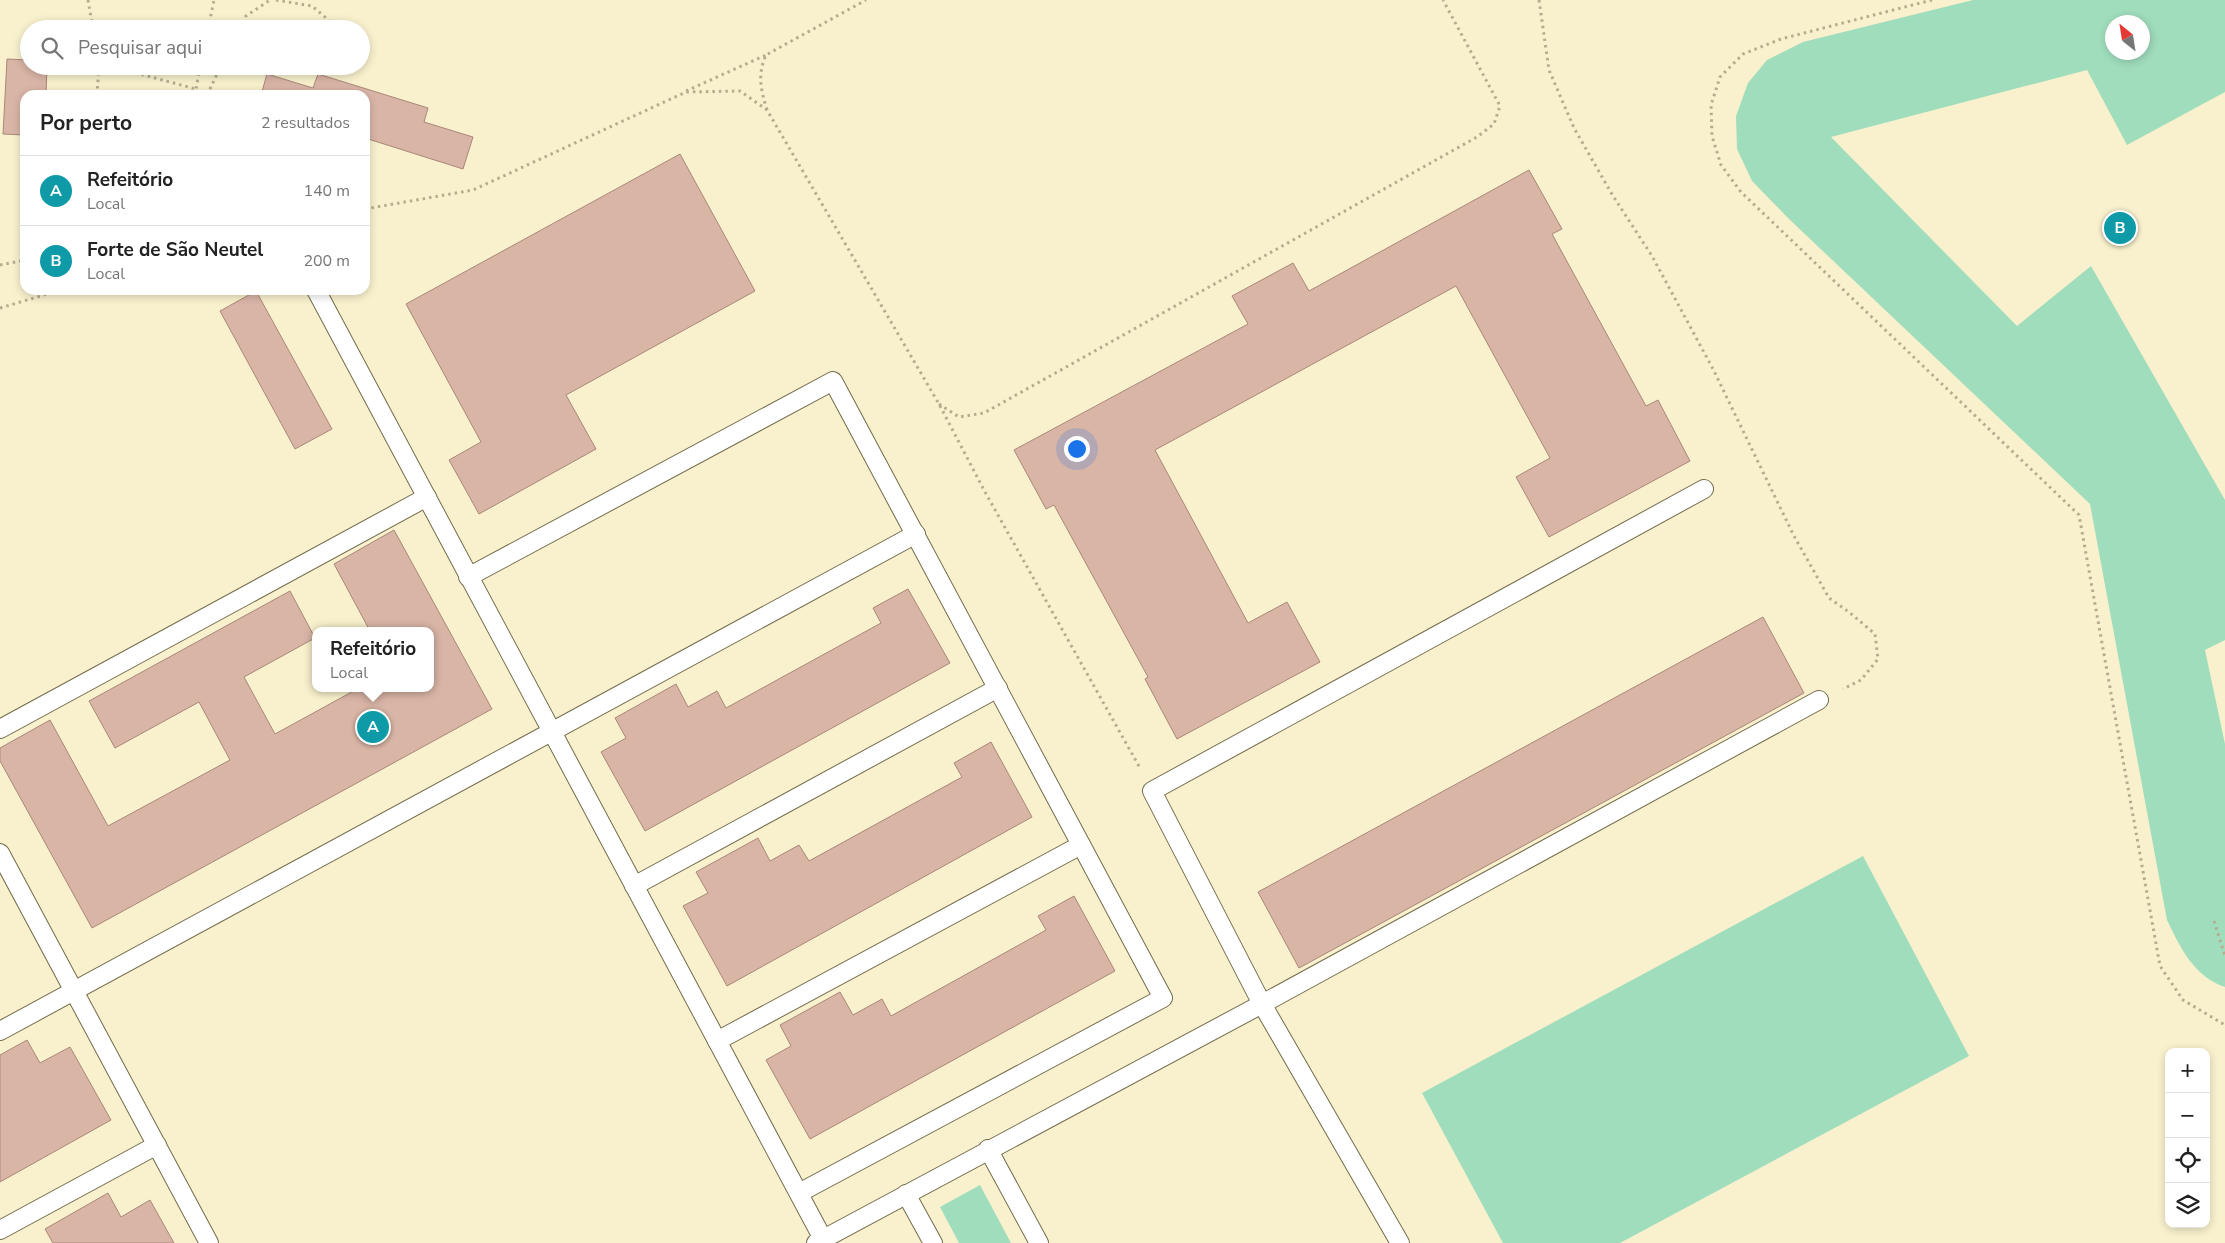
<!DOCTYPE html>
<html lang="pt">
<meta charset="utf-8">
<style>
:root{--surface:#fff;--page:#f6f6f6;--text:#222;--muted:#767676;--line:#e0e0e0;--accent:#db2777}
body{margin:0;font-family:"Nunito Sans",sans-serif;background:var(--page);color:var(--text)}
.controls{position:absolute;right:15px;bottom:15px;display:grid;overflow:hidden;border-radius:10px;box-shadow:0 2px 8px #0003}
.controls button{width:45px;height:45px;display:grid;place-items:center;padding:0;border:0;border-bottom:1px solid var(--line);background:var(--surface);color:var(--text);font:25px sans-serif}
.compass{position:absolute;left:2105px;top:15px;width:45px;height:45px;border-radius:50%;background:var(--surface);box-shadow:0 2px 8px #0003;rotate:330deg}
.you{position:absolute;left:1076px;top:448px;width:18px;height:18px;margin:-12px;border:4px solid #fff;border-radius:50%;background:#1a73e8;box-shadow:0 0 0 8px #1a73e833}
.badge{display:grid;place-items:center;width:32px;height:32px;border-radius:50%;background:var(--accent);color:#fff;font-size:16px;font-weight:700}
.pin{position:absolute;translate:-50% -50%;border:2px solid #fff;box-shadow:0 1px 5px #0006}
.popup{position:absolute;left:312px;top:627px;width:122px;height:65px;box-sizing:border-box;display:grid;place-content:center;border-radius:10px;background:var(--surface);filter:drop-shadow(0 1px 4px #0005);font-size:16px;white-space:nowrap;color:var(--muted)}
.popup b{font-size:19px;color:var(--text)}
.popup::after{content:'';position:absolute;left:50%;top:100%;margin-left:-10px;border:10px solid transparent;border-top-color:var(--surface)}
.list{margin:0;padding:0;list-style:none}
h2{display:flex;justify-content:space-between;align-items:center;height:65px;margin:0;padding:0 20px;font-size:21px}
h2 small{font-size:16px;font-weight:400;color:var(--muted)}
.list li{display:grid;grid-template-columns:32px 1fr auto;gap:15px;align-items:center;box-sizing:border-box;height:70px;padding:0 20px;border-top:1px solid var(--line)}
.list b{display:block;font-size:19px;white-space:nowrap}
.list p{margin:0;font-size:16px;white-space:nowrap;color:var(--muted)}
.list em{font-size:16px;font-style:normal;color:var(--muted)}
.icon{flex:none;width:28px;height:28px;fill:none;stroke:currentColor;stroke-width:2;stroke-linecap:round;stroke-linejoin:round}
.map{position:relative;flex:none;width:2225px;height:1243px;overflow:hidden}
.search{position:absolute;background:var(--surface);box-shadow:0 2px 8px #0003;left:20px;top:20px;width:350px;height:55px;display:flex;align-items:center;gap:12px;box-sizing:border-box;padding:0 18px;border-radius:28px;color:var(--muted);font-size:19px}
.panel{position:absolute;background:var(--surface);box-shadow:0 2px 8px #0003;left:20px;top:90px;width:350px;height:205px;border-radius:15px}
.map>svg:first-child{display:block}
.green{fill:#a0ddbd;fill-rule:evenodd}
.building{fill:#d9b5a6;stroke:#a98779}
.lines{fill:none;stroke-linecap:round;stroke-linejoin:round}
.lane-casing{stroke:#726b4b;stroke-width:20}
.path{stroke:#b3ad90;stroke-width:3;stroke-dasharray:2.5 4;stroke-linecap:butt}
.lane{stroke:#fff;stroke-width:18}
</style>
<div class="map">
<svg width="2225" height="1243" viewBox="0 0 2225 1243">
<rect width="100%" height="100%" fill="#f9f1cd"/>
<g class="green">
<path d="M1973,0H2225V92L2127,145L2087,70L1831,137L2017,326L2091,266L2225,500V640L2205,650L2225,744V987C2194,977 2180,947 2167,920L2090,504L1789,219L1752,181L1737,149L1736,116L1748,83L1767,60L1803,42ZM2112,22H2142V52H2112Z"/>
<path d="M1863,856L1969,1056L1620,1243H1503L1422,1093Z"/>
<path d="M980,1185L1011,1243H959L940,1207Z"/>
</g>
<g class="building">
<path d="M7,59L29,60V66H47L46,95H25V135L3,134Z"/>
<path d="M267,74L313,88L318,74L428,108L424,122L473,137L463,169L365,138V95H261Z"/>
<path d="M680,154L755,291L566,395L596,449L479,514L449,460L481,442L406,304Z"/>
<path d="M1529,170L1562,229L1552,234L1646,406L1658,400L1690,461L1549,537L1516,477L1550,458L1456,286L1155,450L1248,623L1287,602L1320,662L1177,739L1145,679L1148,677L1054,505L1046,509L1014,450L1248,324L1232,296L1293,263L1309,291Z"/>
<path d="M256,291L332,429L295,449L220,311Z"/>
<path d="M394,530L492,709L92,928L0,761V748L50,720L108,826L230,760L199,702L115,748L89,701L290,591L315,638L244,677L275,734L359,688H430V631H370L334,564Z"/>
<path d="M908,589L950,663L645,831L601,752L626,738L615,718L676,684L688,707L717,691L726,708L881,623L873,608Z"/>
<path d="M1763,617L1804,693L1299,968L1258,892Z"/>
<path d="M991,742L1032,817L727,986L683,906L708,893L696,872L758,838L770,861L799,845L809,861L962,777L954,763Z"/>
<path d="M1074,896L1115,971L810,1139L766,1060L791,1046L780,1025L840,992L853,1015L882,999L891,1016L1046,930L1038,916Z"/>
<path d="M27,1040L40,1063L70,1047L111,1120L0,1182V1055Z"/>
<path d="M108,1193L121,1217L150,1200L174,1243H53L45,1229Z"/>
</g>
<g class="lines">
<defs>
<g id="lane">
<path d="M316,290L823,1239"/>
<path d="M468,577L833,381L1163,998L799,1193"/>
<path d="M0,729L427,497"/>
<path d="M0,853L209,1243"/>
<path d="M634,886L998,688"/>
<path d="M0,1031L916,534"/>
<path d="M717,1041L1081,845"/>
<path d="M988,1149L1039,1243"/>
<path d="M906,1194L933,1243"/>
<path d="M0,1230L157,1145"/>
<path d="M816,1243L1262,1004L1819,700"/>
<path d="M1400,1243L1262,1004L1152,791L1704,489"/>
</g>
</defs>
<use href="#lane" class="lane-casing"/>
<g class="path">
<path d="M88,0L93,29"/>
<path d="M276,0L312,6L339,29"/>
<path d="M1539,0L1549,70L1574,128L1613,196L1652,256L1713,369L1794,536L1829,598L1849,612L1875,634L1878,659L1861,680L1843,689"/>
<path d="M1932,0L1781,39L1743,54L1720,77L1711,105L1712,136L1721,165L1741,192L2079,515L2160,966L2183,1000L2225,1025"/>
<path d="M208,29L214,0"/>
<path d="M240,29L246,16L270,0"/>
<path d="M110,66L196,89"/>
<path d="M686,91L766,55"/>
<path d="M97,95L99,66"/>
<path d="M195,95L200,66"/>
<path d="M207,95L221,66"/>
<path d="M767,110C761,90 757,75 766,55L866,0"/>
<path d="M365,209L473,190L686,92L740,91L767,110L939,404L985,492L1140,768"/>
<path d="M0,265L25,260"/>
<path d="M0,308L61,290"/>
<path d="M939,404L959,417L984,413L1477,137L1494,124L1500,106L1443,0"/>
<path d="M2214,921L2225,956"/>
</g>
<use href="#lane" class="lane"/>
</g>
</svg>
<div class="controls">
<button>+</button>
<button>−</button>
<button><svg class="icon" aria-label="locate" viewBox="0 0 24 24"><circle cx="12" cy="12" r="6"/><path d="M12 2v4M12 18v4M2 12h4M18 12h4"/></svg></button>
<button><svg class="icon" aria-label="layers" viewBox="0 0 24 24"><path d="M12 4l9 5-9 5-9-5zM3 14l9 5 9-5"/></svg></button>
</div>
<svg class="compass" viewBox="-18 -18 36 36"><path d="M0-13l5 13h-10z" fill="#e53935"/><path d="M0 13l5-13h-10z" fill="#767676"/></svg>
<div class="you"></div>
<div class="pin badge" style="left:373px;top:727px;background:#0f9aa8">A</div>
<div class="popup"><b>Refeitório</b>Local</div>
<div class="pin badge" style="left:2120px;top:228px;background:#0f9aa8">B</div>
<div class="search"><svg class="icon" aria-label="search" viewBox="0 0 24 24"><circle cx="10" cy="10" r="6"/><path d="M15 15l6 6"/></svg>Pesquisar aqui</div>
<section class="panel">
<h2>Por perto<small>2 resultados</small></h2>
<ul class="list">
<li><span class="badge" style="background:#0f9aa8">A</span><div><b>Refeitório</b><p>Local</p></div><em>140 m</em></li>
<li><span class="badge" style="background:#0f9aa8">B</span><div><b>Forte de São Neutel</b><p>Local</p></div><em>200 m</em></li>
</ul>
</section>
</div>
